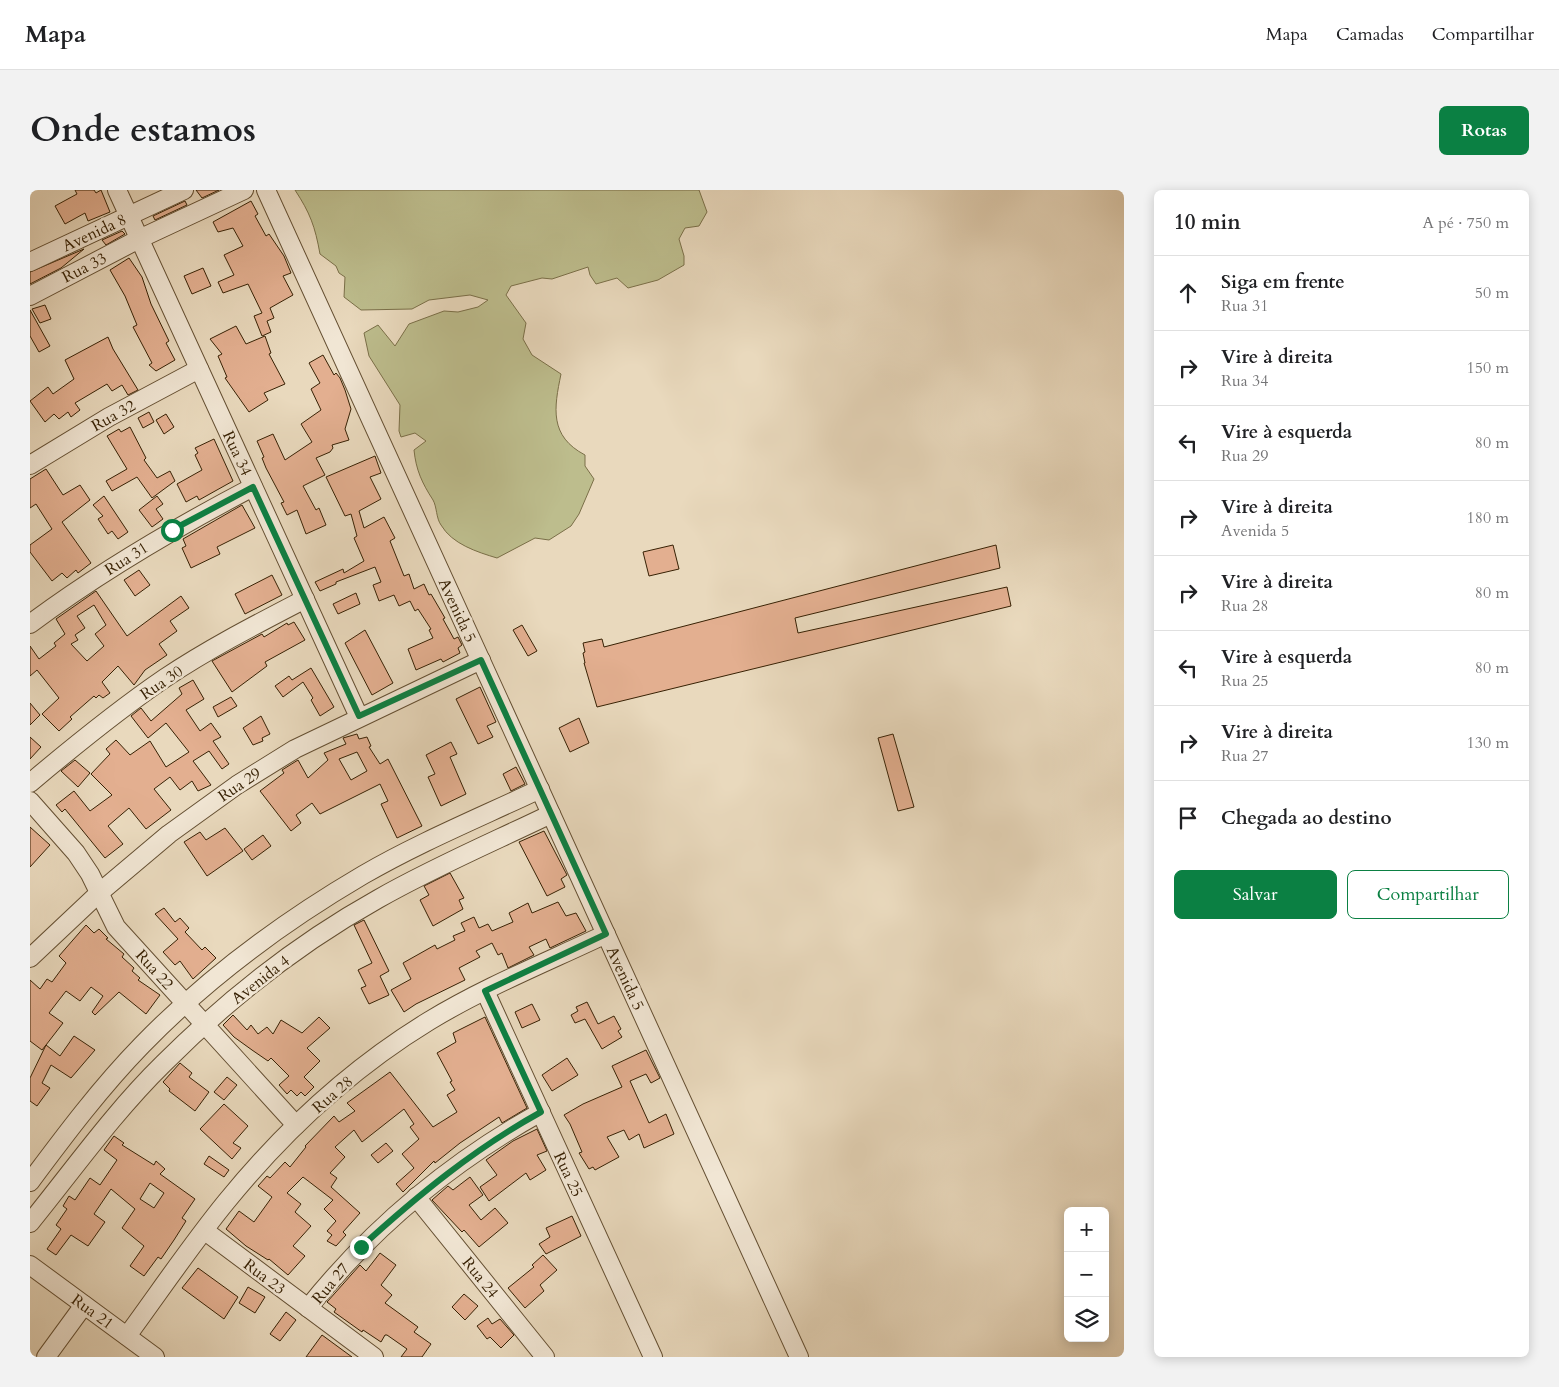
<!DOCTYPE html>
<html lang="pt">
<meta charset="utf-8">
<style>
:root{--surface:#fff;--page:#f2f2f2;--text:#202124;--muted:#757577;--line:#e0e0e0;--accent:#0b8043}
body{margin:0;font-family:Cardo,serif;background:var(--page);color:var(--text)}
.controls{position:absolute;right:15px;bottom:15px;display:grid;overflow:hidden;border-radius:8px;box-shadow:0 2px 12px #0003}
.controls button{width:45px;height:45px;display:grid;place-items:center;padding:0;border:0;border-bottom:1px solid var(--line);background:var(--surface);color:var(--text);font:25px sans-serif}
.stop{position:absolute;width:15px;height:15px;margin:-11px;border:4px solid #0b8043;border-radius:50%;background:#fff}
.stop.end{background:#0b8043;border-color:#fff;box-shadow:0 1px 5px #0008}
.list{margin:0;padding:0;list-style:none}
h2{display:flex;justify-content:space-between;align-items:center;height:65px;margin:0;padding:0 20px;font-size:21px}
h2 small{font-size:16px;font-weight:400;color:var(--muted)}
.list li{display:grid;grid-template-columns:32px 1fr auto;gap:15px;align-items:center;box-sizing:border-box;height:75px;padding:0 20px;border-top:1px solid var(--line)}
.list b{display:block;font-size:19px;white-space:nowrap}
.list p{margin:0;font-size:16px;white-space:nowrap;color:var(--muted)}
.list em{font-size:16px;font-style:normal;color:var(--muted)}
.actions{display:flex;gap:10px;padding:15px 20px}
.actions a{flex:1;padding:11px 0;border:1px solid var(--accent);border-radius:8px;text-align:center;font-size:18px;color:var(--accent)}
.actions .main{background:var(--accent);color:#fff}
.icon{flex:none;width:28px;height:28px;fill:none;stroke:currentColor;stroke-width:2;stroke-linecap:round;stroke-linejoin:round}
.map{position:relative;flex:none;width:1094px;height:1167px;overflow:hidden;border-radius:8px}
header{display:flex;align-items:center;gap:30px;box-sizing:border-box;height:70px;padding:0 25px;background:var(--surface);border-bottom:1px solid var(--line)}
header strong{font-size:24px}
nav{display:flex;gap:28px;margin-inline-start:auto;font-size:18px}
.intro{display:flex;align-items:center;justify-content:space-between;box-sizing:border-box;height:120px;padding:0 30px}
h1{margin:0;font-size:35px}
.button{padding:12px 22px;border-radius:8px;background:var(--accent);color:#fff;font-size:18px;font-weight:700}
main{display:flex;gap:30px;padding:0 30px}
aside{flex:1;background:var(--surface);border-radius:8px;box-shadow:0 2px 12px #0003}
.map>svg:first-child{display:block}
.green{fill:#bdbd8d;stroke:#7a6f48}
.building{fill:#e3af90;stroke:#372104;fill-rule:evenodd}
.lines{fill:none;stroke-linecap:round;stroke-linejoin:round}
.minor-casing{stroke:#644f32;stroke-width:20}
.minor{stroke:#f1e6d4;stroke-width:18}
.route{stroke:#0b8043;stroke-width:6}
.labels{text-anchor:middle;stroke-width:5;stroke-linejoin:round;paint-order:stroke}
.street-label{font-size:16px;fill:#372104;stroke:#f1e6d4}
</style>
<header>
<strong>Mapa</strong>
<nav><a>Mapa</a><a>Camadas</a><a>Compartilhar</a></nav>
</header>
<div class="intro"><h1>Onde estamos</h1><a class="button">Rotas</a></div>
<main>
<div class="map">
<svg width="1094" height="1167" viewBox="0 0 1094 1167">
<rect width="100%" height="100%" fill="#e9d9bd"/>
<filter id="stains"><feTurbulence type="fractalNoise" baseFrequency=".004" numOctaves="4"/><feColorMatrix values="0 0 0 0 .2 0 0 0 0 .09 0 0 0 0 .02 0 0 0 .5 -.17"/></filter>
<radialGradient id="worn" r=".72"><stop offset=".6" stop-color="#630" stop-opacity="0"/><stop offset="1" stop-color="#630" stop-opacity=".3"/></radialGradient>
<path class="green" d="M265,0H669L677,22L669,36L655,38L649,49L654,66V75L628,90L598,98L587,88L566,94L560,85L558,77L522,89L512,88L481,96L476,105L496,133L493,149L502,165L531,184C524,218 519,246 555,265V276L564,289L549,324L541,336L519,350L505,348L467,368C447,362 422,354 411,335C406,328 407,317 403,310C392,293 386,280 384,260L396,251L385,243L371,247L369,241L370,215L339,166L334,143L348,135L365,156L379,134L414,121L428,122L448,117L458,110L440,105L399,110L382,119L331,120L314,107L315,87L309,83L306,76L290,64C285,36 280,23 265,0Z"/>
<g class="building">
<path d="M45,0H64L66,3L71,0L80,22L58,31L55,23L35,34L25,16L47,4Z"/>
<path d="M166,0H189L172,8Z"/>
<path d="M155,11L157,15L125,30L123,26Z"/>
<path d="M221,11L228,24L225,26L236,46L239,44L254,66L261,83L253,86L263,105L240,118L244,128L237,131L241,142L232,146L224,126L232,123L218,94L193,103L188,92L204,85L194,65L213,56L203,38L188,42L183,32Z"/>
<path d="M92,41L95,44L76,55L72,50Z"/>
<path d="M54,59L31,78L0,94V82Z"/>
<path d="M99,68L112,87L121,114L139,151L136,153L145,170L126,181L119,175L122,173L103,137L107,135L95,106L80,80Z"/>
<path d="M173,78L181,96L162,104L154,86Z"/>
<path d="M15,115L21,129L10,133L2,119Z"/>
<path d="M0,120L20,156L9,162L0,146Z"/>
<path d="M206,136L216,154L235,146L241,163L239,164L255,194L234,203L238,210L219,222L195,188L197,187L188,166L192,164L180,149Z"/>
<path d="M78,147L83,159L108,200L98,205L92,195L82,201L77,194L45,213L50,220L41,227L38,222L29,229L24,224L15,232L0,211L18,197L23,204L44,189L35,170Z"/>
<path d="M293,165L304,185L306,183L310,188L315,200L321,219L315,239L319,250L302,255L303,258L300,262L286,268L295,285L273,296L286,320L289,318L296,335L276,344L267,320L257,325L251,313L254,312L236,278L232,268L234,267L227,251L243,244L255,270L282,252L271,234L291,220L281,199L290,193L279,173Z"/>
<path d="M119,222L124,232L113,238L108,228Z"/>
<path d="M136,224L144,237L134,244L126,230Z"/>
<path d="M100,237L116,268L114,270L127,288L140,281L145,291L122,308L107,287L82,301L76,291L97,279L77,246L89,239L91,242Z"/>
<path d="M184,249L203,291L169,310L167,306L156,312L147,294L172,280L165,265L168,263L165,258Z"/>
<path d="M345,266L351,283L340,287L351,309L329,321L334,338L354,327L365,348L360,351L374,386L379,384L384,399L394,394L399,405L401,404L415,428L413,429L424,449L428,447L432,455L428,458L430,463L413,472L411,469L386,480L378,459L403,448L399,440L401,439L388,419L385,421L380,411L369,416L364,405L349,411L343,395L351,392L345,377L306,392V394L290,401L285,392L313,379L314,383L334,371L324,348L327,346L321,324L315,326L296,287Z"/>
<path d="M16,279L33,305L50,295L60,310L32,332L61,373L48,383L46,380L37,388L32,383L22,391L0,362V355L22,339L6,314L0,318V289Z"/>
<path d="M74,306L98,342L88,349L82,341L78,344L68,329L73,326L63,315Z"/>
<path d="M127,306L133,314L126,319L133,329L122,337L109,320Z"/>
<path d="M212,315L225,338L187,357L190,364L161,378L152,358L156,356L153,349Z"/>
<path d="M643,355L649,379L619,386L613,362Z"/>
<path d="M966,355L970,378L765,428L768,443L977,397L981,416L567,517L554,473H555L553,463L555,462L553,453L572,449L574,457Z"/>
<path d="M109,380L120,395L105,406L94,390Z"/>
<path d="M242,385L252,405L215,424L205,404Z"/>
<path d="M66,401L97,446L151,406L159,418L140,431L147,441L129,454L137,465L115,480L104,495L88,476L72,492L80,503L73,508L69,505L66,508L64,506L40,527L42,529L29,541L12,524L29,508L7,480L0,486V456L9,469L26,456L24,453L35,444L26,429ZM64,415L76,435L65,444L74,456L57,471L41,454L48,450L45,445L55,438L47,426Z"/>
<path d="M326,403L330,414L308,424L303,414Z"/>
<path d="M264,432L275,450L235,472L237,476L202,502L182,471L232,444L234,447L257,433L258,435Z"/>
<path d="M492,435L507,461L498,466L483,440Z"/>
<path d="M335,440L363,493L342,505L315,453Z"/>
<path d="M281,478L304,517L290,526L281,510L283,508L273,492L253,507L245,496L259,486L262,490Z"/>
<path d="M163,490L174,509L156,520L170,541L181,533L191,547L183,551L199,574L192,579L179,561L163,571L181,595L168,601L162,591L150,600L140,587L124,599L141,620L116,639L99,618L78,636L93,654L75,668L35,619L32,622L26,615L44,601L60,621L82,605L61,584L80,564L76,559L86,550L100,565L120,551L136,577L159,562L136,533L118,548L101,526L111,518L121,531L152,504L149,498Z"/>
<path d="M450,497L466,532L457,536L463,547L448,554L426,509Z"/>
<path d="M201,507L207,516L188,527L183,517Z"/>
<path d="M0,513L10,525L0,535Z"/>
<path d="M231,526L240,544L232,548L233,551L223,555L213,538Z"/>
<path d="M549,528L559,553L540,562L529,538Z"/>
<path d="M327,544L329,549L337,547L341,556L339,557L350,574L358,569L392,636L367,648L351,614L358,611L350,594L290,624L282,613L266,625L271,633L261,641L230,601L254,583L252,580L268,570L278,588L298,570L294,563L316,554L313,548ZM327,562L337,581L321,590L309,569Z"/>
<path d="M863,544L884,617L868,621L848,548Z"/>
<path d="M0,547L11,557L0,569Z"/>
<path d="M421,552L427,564L420,567L436,604L411,616L398,587L405,584L396,565Z"/>
<path d="M45,570L60,583L48,597L31,581Z"/>
<path d="M486,577L495,594L481,601L473,584Z"/>
<path d="M0,637L20,655L0,677Z"/>
<path d="M195,638L213,661L177,686L154,652L170,642L176,650Z"/>
<path d="M514,641L537,685L531,689L535,697L517,706L489,652Z"/>
<path d="M233,645L241,656L222,670L214,659Z"/>
<path d="M420,683L434,708L429,710L433,719L403,736L390,710L399,705L394,696Z"/>
<path d="M528,712L536,726L546,723L556,741L520,758L516,749L499,757L504,765L478,778L472,763L468,765L462,753L446,761L450,767L429,778L435,790L386,814L374,822L361,800L381,789L373,773L405,755L407,759L425,750L423,746L435,741L431,733L444,727L449,738L458,734L462,741L483,732L479,723L498,713L502,723Z"/>
<path d="M134,718L145,732L150,728L159,738L155,742L172,760L175,757L186,768L163,789L150,771L145,775L133,762L148,749L125,724Z"/>
<path d="M334,730L359,781L350,786L359,805L339,814L331,798L336,796L328,780L342,773L324,735Z"/>
<path d="M56,735L64,743L69,739L78,748L76,749L94,764L92,767L104,778L102,781L110,788L108,790L130,805L116,824L89,802L65,825L62,822L73,806L61,797L50,811L36,801L19,823L33,833L16,855L30,866L44,846L65,860L41,888L21,875L12,893L20,898L7,916L0,911V888L16,855L12,860L0,851V790L10,799L17,789L22,792L36,773L29,766Z"/>
<path d="M557,812L568,834L584,826L591,839L588,841L592,847L572,859L555,829L545,833L541,825L548,821L546,817Z"/>
<path d="M502,814L510,830L492,838L485,822Z"/>
<path d="M203,825L217,840L221,835L228,844L237,837L243,844L251,830L272,843L289,827L300,838L277,858L290,871L274,887L284,897L275,906L271,902L267,906L261,900L257,904L249,895L259,886L241,868L238,871L222,860L204,847L193,835Z"/>
<path d="M455,827L497,918L472,933L469,927L430,953L405,973L404,971L373,1002L366,994L384,978L372,964L389,949L380,937L384,934L374,919L332,952L324,940L305,957L315,967L300,983L307,988L301,997L330,1023L313,1042L316,1045L306,1056L297,1051L302,1045L297,1041L306,1031L294,1019L303,1010L273,987L257,1003L271,1014L265,1022L281,1036L263,1056L275,1066L258,1085L239,1069L238,1070L216,1056L196,1039L209,1021L224,1032L242,1007L228,996L237,986L240,988L255,972L260,977L276,957L275,956L304,926L309,932L325,921L317,913L360,882L403,937L427,922L417,905L425,900L420,892L422,891L407,863L426,852L423,843Z"/>
<path d="M616,860L630,888L621,893L616,884L600,891L619,933L636,924L644,944L614,958L609,944L599,950L594,940L577,947L589,967L565,980L563,977L559,979L549,963L552,962L540,934L534,925L553,914L592,897L582,876Z"/>
<path d="M537,868L548,885L522,901L512,885Z"/>
<path d="M150,873L162,883L159,887L179,902L165,921L139,901L140,899L133,892Z"/>
<path d="M197,887L207,895L194,910L184,902Z"/>
<path d="M194,914L218,936L203,953L211,958L202,969L170,939Z"/>
<path d="M507,939L517,961L507,965L516,980L500,990L496,983L459,1011L450,997L467,985L456,970L483,951Z"/>
<path d="M84,946L94,953L92,955L124,975L126,971L135,979L130,984L165,1009L152,1028L156,1031L144,1050L131,1069L128,1067L114,1086L100,1076L114,1056L92,1038L105,1019L81,999L64,1024L75,1032L58,1056L41,1045L26,1065L17,1059L31,1039L26,1035L37,1019L33,1016L39,1006L45,1010L60,988L70,995L87,970L74,960ZM120,993L134,1003L124,1018L110,1009Z"/>
<path d="M356,953L363,961L348,973L341,965Z"/>
<path d="M179,966L199,980L194,987L174,974Z"/>
<path d="M440,987L453,1005L439,1015L451,1030L465,1018L478,1033L449,1057L434,1040L432,1042L402,1010L418,996L423,1000Z"/>
<path d="M542,1026L551,1046L516,1064L509,1054L520,1047L516,1038Z"/>
<path d="M350,1063L366,1075L351,1095L362,1105L355,1113L388,1137L384,1142L401,1154L392,1167H371L377,1159L357,1145H355L351,1152L333,1140L332,1142L304,1122L306,1119L297,1112L330,1075L336,1081Z"/>
<path d="M513,1065L527,1080L510,1095L514,1101L495,1118L478,1098L504,1077L502,1075Z"/>
<path d="M168,1078L208,1107L194,1129L152,1098Z"/>
<path d="M218,1097L235,1107L225,1123L209,1113Z"/>
<path d="M434,1104L448,1116L435,1130L422,1117Z"/>
<path d="M256,1122L266,1130L250,1151L240,1144Z"/>
<path d="M458,1128L462,1134L470,1129L484,1145L471,1158L460,1147L457,1149L447,1136Z"/>
<path d="M292,1145L322,1167H276Z"/>
</g>
<g class="lines">
<defs>
<g id="minor">
<path d="M87,0L329,527"/>
<path d="M236,0L769,1167"/>
<path d="M0,72L154,0"/>
<path d="M0,106L109,49L214,0"/>
<path d="M0,275L79,227L169,179"/>
<path d="M0,434C71,381 145,338 223,297"/>
<path d="M0,593C44,556 88,520 135,488C180,458 227,434 275,409"/>
<path d="M0,611L46,663L60,684L86,737L266,935"/>
<path d="M0,768L69,703L139,644L207,595L265,559L451,470"/>
<path d="M455,801L623,1167"/>
<path d="M0,992C35,945 71,897 112,855C177,788 253,732 333,685C390,652 451,627 510,599"/>
<path d="M386,1007L515,1167"/>
<path d="M0,1033C43,980 84,922 133,874C197,810 269,753 348,709C404,677 463,652 521,624"/>
<path d="M175,1041L344,1167"/>
<path d="M0,1075L125,1167"/>
<path d="M278,1118C342,1038 421,972 511,922"/>
<path d="M97,1146C130,1101 161,1055 196,1012C253,942 322,878 399,831C455,797 517,772 576,744"/>
<path d="M16,1167L54,1115"/>
</g>
</defs>
<use href="#minor" class="minor-casing"/>
<use href="#minor" class="minor"/>
</g>
<g class="lines">
<path class="route" d="M142,340L223,297L329,526L451,470L576,744L455,801L511,922C444,959 387,1006 331,1057"/>
</g>
<g class="labels">
<g class="street-label">
<text transform="translate(64 42) rotate(-25)" y="6">Avenida 8</text>
<text transform="translate(54 77) rotate(-27)" y="6">Rua 33</text>
<text transform="translate(83 225) rotate(-29)" y="6">Rua 32</text>
<text transform="translate(208 263) rotate(65)" y="6">Rua 34</text>
<text transform="translate(96 368) rotate(-32)" y="6">Rua 31</text>
<text transform="translate(428 420) rotate(65)" y="6">Avenida 5</text>
<text transform="translate(131 492) rotate(-34)" y="6">Rua 30</text>
<text transform="translate(209 594) rotate(-34)" y="6">Rua 29</text>
<text transform="translate(125 779) rotate(48)" y="6">Rua 22</text>
<text transform="translate(596 788) rotate(65)" y="6">Avenida 5</text>
<text transform="translate(230 789) rotate(-38)" y="6">Avenida 4</text>
<text transform="translate(302 904) rotate(-41)" y="6">Rua 28</text>
<text transform="translate(539 984) rotate(65)" y="6">Rua 25</text>
<text transform="translate(235 1086) rotate(37)" y="6">Rua 23</text>
<text transform="translate(451 1087) rotate(51)" y="6">Rua 24</text>
<text transform="translate(300 1093) rotate(-50)" y="6">Rua 27</text>
<text transform="translate(63 1121) rotate(36)" y="6">Rua 21</text>
</g>
</g>
<rect width="100%" height="100%" filter="url(#stains)"/>
<rect width="100%" height="100%" fill="url(#worn)"/>
</svg>
<div class="controls">
<button>+</button>
<button>−</button>
<button><svg class="icon" aria-label="layers" viewBox="0 0 24 24"><path d="M12 4l9 5-9 5-9-5zM3 14l9 5 9-5"/></svg></button>
</div>
<div class="stop" style="left:142px;top:340px"></div>
<div class="stop end" style="left:331px;top:1057px"></div>
</div>
<aside>
<h2>10 min<small>A pé · 750 m</small></h2>
<ul class="list">
<li><svg class="icon" aria-label="ahead" viewBox="0 0 24 24"><path d="M12 20V5M6 11l6-6 6 6"/></svg><div><b>Siga em frente</b><p>Rua 31</p></div><em>50 m</em></li>
<li><svg class="icon" aria-label="right" viewBox="0 0 24 24"><path d="M7 20v-9h11M14 6l5 5-5 5"/></svg><div><b>Vire à direita</b><p>Rua 34</p></div><em>150 m</em></li>
<li><svg class="icon" aria-label="left" viewBox="0 0 24 24"><path d="M17 20v-9H6M10 6l-5 5 5 5"/></svg><div><b>Vire à esquerda</b><p>Rua 29</p></div><em>80 m</em></li>
<li><svg class="icon" aria-label="right" viewBox="0 0 24 24"><path d="M7 20v-9h11M14 6l5 5-5 5"/></svg><div><b>Vire à direita</b><p>Avenida 5</p></div><em>180 m</em></li>
<li><svg class="icon" aria-label="right" viewBox="0 0 24 24"><path d="M7 20v-9h11M14 6l5 5-5 5"/></svg><div><b>Vire à direita</b><p>Rua 28</p></div><em>80 m</em></li>
<li><svg class="icon" aria-label="left" viewBox="0 0 24 24"><path d="M17 20v-9H6M10 6l-5 5 5 5"/></svg><div><b>Vire à esquerda</b><p>Rua 25</p></div><em>80 m</em></li>
<li><svg class="icon" aria-label="right" viewBox="0 0 24 24"><path d="M7 20v-9h11M14 6l5 5-5 5"/></svg><div><b>Vire à direita</b><p>Rua 27</p></div><em>130 m</em></li>
<li><svg class="icon" aria-label="arrive" viewBox="0 0 24 24"><path d="M6 21V4h12l-3 4 3 4H6"/></svg><div><b>Chegada ao destino</b></div></li>
</ul>
<div class="actions"><a class="main">Salvar</a><a>Compartilhar</a></div>
</aside>
</main>
